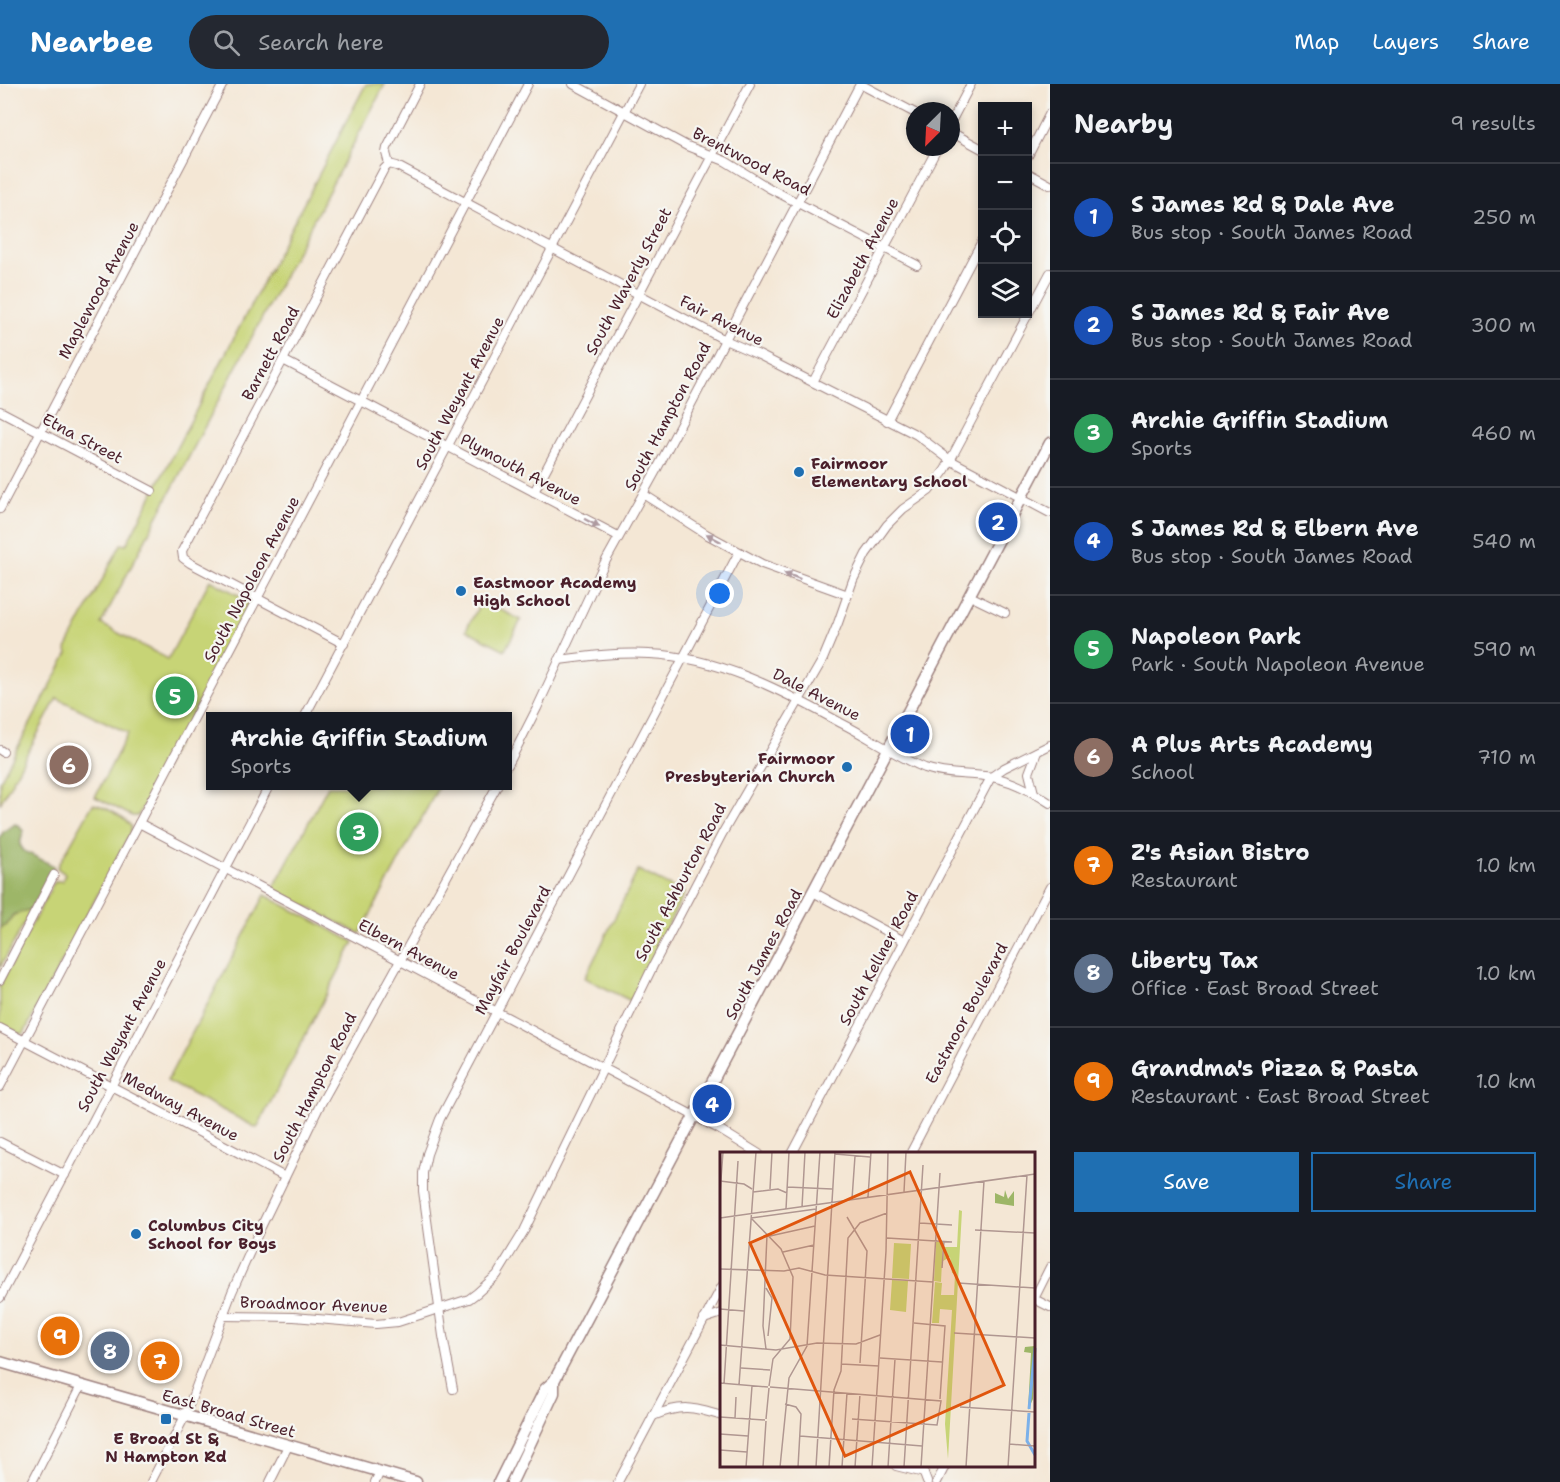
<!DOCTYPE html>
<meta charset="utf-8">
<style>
:root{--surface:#171b24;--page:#242831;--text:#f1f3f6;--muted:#9ea1a6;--line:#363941;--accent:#1f6fb2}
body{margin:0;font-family:"Shantell Sans",sans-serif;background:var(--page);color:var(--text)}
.controls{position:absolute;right:18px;top:18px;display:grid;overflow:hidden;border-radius:0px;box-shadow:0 3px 9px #0003}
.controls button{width:54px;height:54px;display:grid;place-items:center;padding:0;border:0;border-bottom:2px solid var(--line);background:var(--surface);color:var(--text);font:30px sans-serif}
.compass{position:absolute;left:906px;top:18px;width:54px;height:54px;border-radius:50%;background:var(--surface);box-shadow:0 3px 9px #0003;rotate:204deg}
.you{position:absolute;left:720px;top:510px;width:21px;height:21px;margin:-15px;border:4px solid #fff;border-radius:50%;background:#1a73e8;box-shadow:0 0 0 9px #1a73e833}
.badge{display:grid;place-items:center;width:39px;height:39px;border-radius:50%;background:var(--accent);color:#fff;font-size:20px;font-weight:700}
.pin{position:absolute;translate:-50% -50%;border:3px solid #fff;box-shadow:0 2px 6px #0006}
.popup{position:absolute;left:206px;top:628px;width:306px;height:78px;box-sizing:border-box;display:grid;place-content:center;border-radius:0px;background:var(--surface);filter:drop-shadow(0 2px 4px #0005);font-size:20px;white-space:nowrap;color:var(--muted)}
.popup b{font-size:22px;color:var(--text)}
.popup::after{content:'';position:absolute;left:50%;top:100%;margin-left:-12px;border:12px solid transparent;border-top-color:var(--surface)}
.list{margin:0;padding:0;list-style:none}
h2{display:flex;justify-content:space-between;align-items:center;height:78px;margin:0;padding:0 24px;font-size:26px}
h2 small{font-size:20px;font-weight:400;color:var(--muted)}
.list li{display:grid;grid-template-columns:39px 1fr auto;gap:18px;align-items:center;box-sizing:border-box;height:108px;padding:0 24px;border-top:2px solid var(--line)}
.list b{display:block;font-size:22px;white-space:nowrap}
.list p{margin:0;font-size:20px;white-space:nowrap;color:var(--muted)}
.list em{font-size:20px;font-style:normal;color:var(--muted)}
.actions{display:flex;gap:12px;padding:18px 24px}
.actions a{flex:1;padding:14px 0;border:2px solid var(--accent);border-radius:0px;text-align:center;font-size:21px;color:var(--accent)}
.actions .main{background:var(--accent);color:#fff}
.icon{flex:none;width:33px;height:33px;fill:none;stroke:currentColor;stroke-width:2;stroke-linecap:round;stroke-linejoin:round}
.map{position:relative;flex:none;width:1050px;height:1398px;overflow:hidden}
header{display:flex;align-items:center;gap:36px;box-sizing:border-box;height:84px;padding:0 30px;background:var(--accent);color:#fff}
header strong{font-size:28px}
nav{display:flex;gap:33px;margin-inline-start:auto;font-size:21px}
.search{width:420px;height:54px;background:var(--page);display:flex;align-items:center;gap:15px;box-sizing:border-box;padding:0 21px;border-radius:33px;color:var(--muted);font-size:22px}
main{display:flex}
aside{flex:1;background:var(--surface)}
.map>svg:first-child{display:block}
.green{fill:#c7d476;stroke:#887a50;stroke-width:1.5}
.forest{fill:#9db667;stroke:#746a49;stroke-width:1.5}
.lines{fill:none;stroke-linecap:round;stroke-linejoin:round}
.minor-casing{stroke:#9f8380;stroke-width:10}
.major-casing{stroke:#9f8380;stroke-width:13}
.minor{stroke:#fff;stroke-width:8}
.major{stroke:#fff;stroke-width:10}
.oneway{fill:#ae9aa0}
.poi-dot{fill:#1f6fb2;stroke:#f6f6f2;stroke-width:2}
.labels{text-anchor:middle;stroke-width:4.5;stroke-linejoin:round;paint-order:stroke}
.street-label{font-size:16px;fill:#4a1f2b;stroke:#f6f6f2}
.poi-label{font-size:16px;font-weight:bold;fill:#4a1f2b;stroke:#f6f6f2;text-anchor:start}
.inset-river{fill:none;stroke:#7bb0e9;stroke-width:3}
.inset-road{fill:none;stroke:#b09791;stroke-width:1.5}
.view{fill:#e0560e;fill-opacity:0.15;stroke:#e0560e;stroke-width:3}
.inset-edge{fill:none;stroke:#4a1f2b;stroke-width:3}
</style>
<header>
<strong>Nearbee</strong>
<div class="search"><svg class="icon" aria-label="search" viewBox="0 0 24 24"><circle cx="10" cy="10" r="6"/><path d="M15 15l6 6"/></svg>Search here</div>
<nav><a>Map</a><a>Layers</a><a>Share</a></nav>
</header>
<main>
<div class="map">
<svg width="1050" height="1398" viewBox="0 0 1050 1398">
<rect width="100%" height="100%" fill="#f6f6f2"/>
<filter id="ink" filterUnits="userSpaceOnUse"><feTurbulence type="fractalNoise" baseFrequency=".0167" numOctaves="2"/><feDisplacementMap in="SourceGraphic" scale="12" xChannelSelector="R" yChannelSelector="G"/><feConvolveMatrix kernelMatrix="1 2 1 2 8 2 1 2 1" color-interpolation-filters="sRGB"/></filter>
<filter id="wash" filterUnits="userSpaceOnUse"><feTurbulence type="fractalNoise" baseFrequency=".008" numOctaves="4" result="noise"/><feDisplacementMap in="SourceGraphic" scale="24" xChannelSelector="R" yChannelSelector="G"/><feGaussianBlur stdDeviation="1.35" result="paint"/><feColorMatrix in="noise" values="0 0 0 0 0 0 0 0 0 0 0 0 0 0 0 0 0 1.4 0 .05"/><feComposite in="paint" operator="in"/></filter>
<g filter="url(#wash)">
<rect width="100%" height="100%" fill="#f4e7d5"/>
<g class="green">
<path d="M366,0H385L101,540L168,575L210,496L246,515L249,523L138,732H132L95,713L128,649L57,614L0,720V697L68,569L66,565L121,460L126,461Z"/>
<path d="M482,516L521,536L505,566L466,546Z"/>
<path d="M328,702H439L360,850L273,805Z"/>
<path d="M93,720C104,721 123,733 131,742V748L24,949L20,950L0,940V901L53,800L56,797H62L65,790L57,784Z"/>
<path d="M638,786L684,809L631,917L585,894Z"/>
<path d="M265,811L354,858L257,1044L167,997Z"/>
<path d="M32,825L0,884V844L6,841L13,831Z"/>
</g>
<path class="forest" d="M15,740L20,742L23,747L20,761L24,767L54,782L32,825L13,831L6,841L0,844V753L4,747Z"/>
</g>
<g filter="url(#ink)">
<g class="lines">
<defs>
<g id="minor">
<path d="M420,0L387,64L386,69L389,80L397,82L725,256L759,271L917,351L950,376L1050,429"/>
<path d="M573,0L687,62L725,77L769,104L917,181"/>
<path d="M951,38L971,0"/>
<path d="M951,48L982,65"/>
<path d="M1028,72L1050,29"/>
<path d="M1028,89L1050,101"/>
<path d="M283,276L618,452"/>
<path d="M813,298L938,63"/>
<path d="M0,327L152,407"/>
<path d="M887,337L982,157"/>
<path d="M534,408L750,0"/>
<path d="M643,410L706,450L762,480L848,511"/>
<path d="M0,425L223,0"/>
<path d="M970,512L1005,529"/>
<path d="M344,560L190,479L183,474L182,467L384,85L389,80"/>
<path d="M559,576C589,572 620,568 650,570C718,573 783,607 841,639C869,653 896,672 925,684C948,692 969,689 992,693C1013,697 1032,707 1050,719"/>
<path d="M305,632L639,0"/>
<path d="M0,666L3,668"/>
<path d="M508,681L537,624L604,480L658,383L860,0L915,29"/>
<path d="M1034,709L1029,689L1037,668"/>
<path d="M139,739L717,1044L759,1070"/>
<path d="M813,808L904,857"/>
<path d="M0,896L54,791"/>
<path d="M0,944L285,1093"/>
<path d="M0,1003L528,0"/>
<path d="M0,1058L65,1091"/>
<path d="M792,1070L991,693L1004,684L1050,661"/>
<path d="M910,1070L1050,803"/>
<path d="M1050,1183L1034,1215L1050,1223"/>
<path d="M0,1214L269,702"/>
<path d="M223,1232L294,1233L376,1240L398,1238L469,1215L477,1209L497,1191L524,1147L653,882L722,750L823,575L838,539L853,496L866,470L887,441L903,425L929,407L945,386L1050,189"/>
<path d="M704,1235L722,1229"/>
<path d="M453,1305L443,1252L423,1107V1089L427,1070L440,1035L739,468"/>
<path d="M653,1332C681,1320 693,1323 722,1332"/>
<path d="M896,1382L924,1389"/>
<path d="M921,1382L927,1398"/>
<path d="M32,1398L81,1302"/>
<path d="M151,1398L185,1332L232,1208L261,1143L319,1023L497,702"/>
<path d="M270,1398L288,1362"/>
<path d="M375,1398L380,1388"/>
<path d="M618,1398L722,1202"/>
<path d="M937,1398L945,1382"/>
</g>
<g id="major">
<path d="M0,1278L416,1398"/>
<path d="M499,1398L545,1305L554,1297"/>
<path d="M512,1398L554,1309V1297L1050,359"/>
</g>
</defs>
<use href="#minor" class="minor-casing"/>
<use href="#major" class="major-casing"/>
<use href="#minor" class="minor"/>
<use href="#major" class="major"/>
</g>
<defs><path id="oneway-solid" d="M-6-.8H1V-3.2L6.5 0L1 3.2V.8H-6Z" transform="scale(1.5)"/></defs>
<g class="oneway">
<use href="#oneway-solid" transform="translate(592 439) rotate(28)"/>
<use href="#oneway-solid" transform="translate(714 454) rotate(-151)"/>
<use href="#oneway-solid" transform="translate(792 492) rotate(-159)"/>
</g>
</g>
<g class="poi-dot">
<circle cx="799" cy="388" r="6"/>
<circle cx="461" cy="507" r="6"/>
<circle cx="847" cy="683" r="6"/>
<circle cx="136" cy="1150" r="6"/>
<rect x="160" y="1329" width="12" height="12" rx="3"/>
</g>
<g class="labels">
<g class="street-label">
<text transform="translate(752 77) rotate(27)" y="6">Brentwood Road</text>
<text transform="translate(862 174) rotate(-62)" y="6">Elizabeth Avenue</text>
<text transform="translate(628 197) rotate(-62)" y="6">South Waverly Street</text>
<text transform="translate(98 206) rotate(-62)" y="6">Maplewood Avenue</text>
<text transform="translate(722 236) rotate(27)" y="6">Fair Avenue</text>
<text transform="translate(270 269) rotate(-62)" y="6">Barnett Road</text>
<text transform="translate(459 309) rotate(-62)" y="6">South Weyant Avenue</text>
<text transform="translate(667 332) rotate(-62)" y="6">South Hampton Road</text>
<text transform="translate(83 354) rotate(28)" y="6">Etna Street</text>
<text transform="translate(521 385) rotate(28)" y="6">Plymouth Avenue</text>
<text transform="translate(251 495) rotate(-62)" y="6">South Napoleon Avenue</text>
<text transform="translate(817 610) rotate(27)" y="6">Dale Avenue</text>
<text transform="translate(680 798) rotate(-62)" y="6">South Ashburton Road</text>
<text transform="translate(409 865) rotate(28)" y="6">Elbern Avenue</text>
<text transform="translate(512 866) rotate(-62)" y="6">Mayfair Boulevard</text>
<text transform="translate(763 870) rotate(-62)" y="6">South James Road</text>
<text transform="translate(878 874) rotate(-62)" y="6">South Kellner Road</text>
<text transform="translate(966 929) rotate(-62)" y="6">Eastmoor Boulevard</text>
<text transform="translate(121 951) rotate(-62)" y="6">South Weyant Avenue</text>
<text transform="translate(314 1003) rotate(-63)" y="6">South Hampton Road</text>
<text transform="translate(181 1022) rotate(28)" y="6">Medway Avenue</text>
<text transform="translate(314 1220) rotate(2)" y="6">Broadmoor Avenue</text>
<text transform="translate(229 1329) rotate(16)" y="6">East Broad Street</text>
</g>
<g class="poi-label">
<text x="811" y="385">Fairmoor<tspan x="811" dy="18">Elementary School</tspan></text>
<text x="473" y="504">Eastmoor Academy<tspan x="473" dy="18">High School</tspan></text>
<text x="835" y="680" text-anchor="end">Fairmoor<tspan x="835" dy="18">Presbyterian Church</tspan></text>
<text x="148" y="1147">Columbus City<tspan x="148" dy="18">School for Boys</tspan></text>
<text x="166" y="1360" text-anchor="middle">E Broad St &amp;<tspan x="166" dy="18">N Hampton Rd</tspan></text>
</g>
</g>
<g transform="translate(720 1068)">
<rect width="315" height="315" fill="#f4e7d5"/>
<path d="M239,58L242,59L228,307L225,272L232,158L220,157L219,171H212L215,130L222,131L221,143H234L235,122L232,121L230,105L223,109L225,95H237ZM216,90H223L221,130L214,129ZM174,91L191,92L189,127L172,126ZM172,128L188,129L186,160L170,158Z" fill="#c7d476"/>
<path d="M285,38L288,47L294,39V54L275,51V41L284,45ZM315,194L313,247L308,258L311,201L304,200L305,195Z" fill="#9db667"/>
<path class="inset-river" d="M309,257L315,196M309,261L307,289L315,303"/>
<path class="inset-road" d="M115,2L150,5M0,29L24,32L32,37M67,35L112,37M50,37L52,0M33,40L58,37L67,41M184,40L186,0M0,41L3,0M148,45L151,0M132,47L135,4M82,55L85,0M66,57L69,0M127,65L147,99L140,211M0,66L315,22M31,66L96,57M32,67L61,97L73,125L70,187L53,207L49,234M200,71L232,73M255,78L315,81M50,84L95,74M167,86L232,90M63,100L94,93M222,116L224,89M0,117L64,119L79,116L105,123L213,130M238,131L315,136M46,136L52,146L48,184M0,157L24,159M194,171L225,174L220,247M234,181L315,186M0,193L56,198L97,191L136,192L160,183M46,197L43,174L47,83M160,206L222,210M121,212L159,214M21,216L50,218M0,231L48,235M4,232L18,9M19,233L36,0M50,235L221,249L217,273L132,267M65,252L76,255L81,262L78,315M240,255L315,260M0,265L45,268M15,266L16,245M46,267L49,236M0,282L28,284M80,284L202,294M289,292L315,294M0,298L27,300M26,315L32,234M43,315L46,269M60,315L69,226L87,194L100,0M96,315L115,0M109,315L114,238L121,219L128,86L140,71L167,61M122,315L127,241M135,315L140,242M152,315L166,99L168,0M168,315L175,207M184,315L203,13M201,315L220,21M246,315L264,29M288,315L307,23"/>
<path class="view" d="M190,20L284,233L125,304L30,91Z"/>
<rect width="315" height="315" class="inset-edge"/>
</g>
</svg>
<div class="controls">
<button>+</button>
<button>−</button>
<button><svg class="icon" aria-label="locate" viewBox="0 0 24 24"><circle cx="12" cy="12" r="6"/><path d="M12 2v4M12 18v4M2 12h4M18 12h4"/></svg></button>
<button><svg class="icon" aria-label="layers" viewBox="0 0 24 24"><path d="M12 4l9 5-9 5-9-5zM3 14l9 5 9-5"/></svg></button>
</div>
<svg class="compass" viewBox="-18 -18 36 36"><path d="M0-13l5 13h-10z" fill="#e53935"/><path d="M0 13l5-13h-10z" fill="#9ea1a6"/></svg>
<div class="you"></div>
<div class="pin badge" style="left:910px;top:650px;background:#1a4fb4">1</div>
<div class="pin badge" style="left:998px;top:438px;background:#1a4fb4">2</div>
<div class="pin badge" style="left:359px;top:748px;background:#2e9e5b">3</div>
<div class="popup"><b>Archie Griffin Stadium</b>Sports</div>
<div class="pin badge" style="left:712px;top:1020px;background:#1a4fb4">4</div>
<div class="pin badge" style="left:175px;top:612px;background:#2e9e5b">5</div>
<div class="pin badge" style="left:69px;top:681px;background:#8d6e63">6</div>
<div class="pin badge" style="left:160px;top:1277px;background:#e8710a">7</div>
<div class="pin badge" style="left:110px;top:1267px;background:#5c6f8a">8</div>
<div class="pin badge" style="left:60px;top:1252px;background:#e8710a">9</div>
</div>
<aside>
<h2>Nearby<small>9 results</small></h2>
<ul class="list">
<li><span class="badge" style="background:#1a4fb4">1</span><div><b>S James Rd &amp; Dale Ave</b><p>Bus stop · South James Road</p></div><em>250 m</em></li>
<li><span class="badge" style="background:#1a4fb4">2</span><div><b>S James Rd &amp; Fair Ave</b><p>Bus stop · South James Road</p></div><em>300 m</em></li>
<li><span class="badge" style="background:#2e9e5b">3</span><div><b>Archie Griffin Stadium</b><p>Sports</p></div><em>460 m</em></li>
<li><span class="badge" style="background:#1a4fb4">4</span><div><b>S James Rd &amp; Elbern Ave</b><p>Bus stop · South James Road</p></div><em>540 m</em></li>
<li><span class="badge" style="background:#2e9e5b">5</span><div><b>Napoleon Park</b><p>Park · South Napoleon Avenue</p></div><em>590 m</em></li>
<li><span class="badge" style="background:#8d6e63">6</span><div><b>A Plus Arts Academy</b><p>School</p></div><em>710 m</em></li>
<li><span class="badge" style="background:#e8710a">7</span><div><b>Z's Asian Bistro</b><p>Restaurant</p></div><em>1.0 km</em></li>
<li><span class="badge" style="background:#5c6f8a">8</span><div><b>Liberty Tax</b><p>Office · East Broad Street</p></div><em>1.0 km</em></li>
<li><span class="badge" style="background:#e8710a">9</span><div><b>Grandma's Pizza &amp; Pasta</b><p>Restaurant · East Broad Street</p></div><em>1.0 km</em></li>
</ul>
<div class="actions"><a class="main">Save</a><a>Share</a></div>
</aside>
</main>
